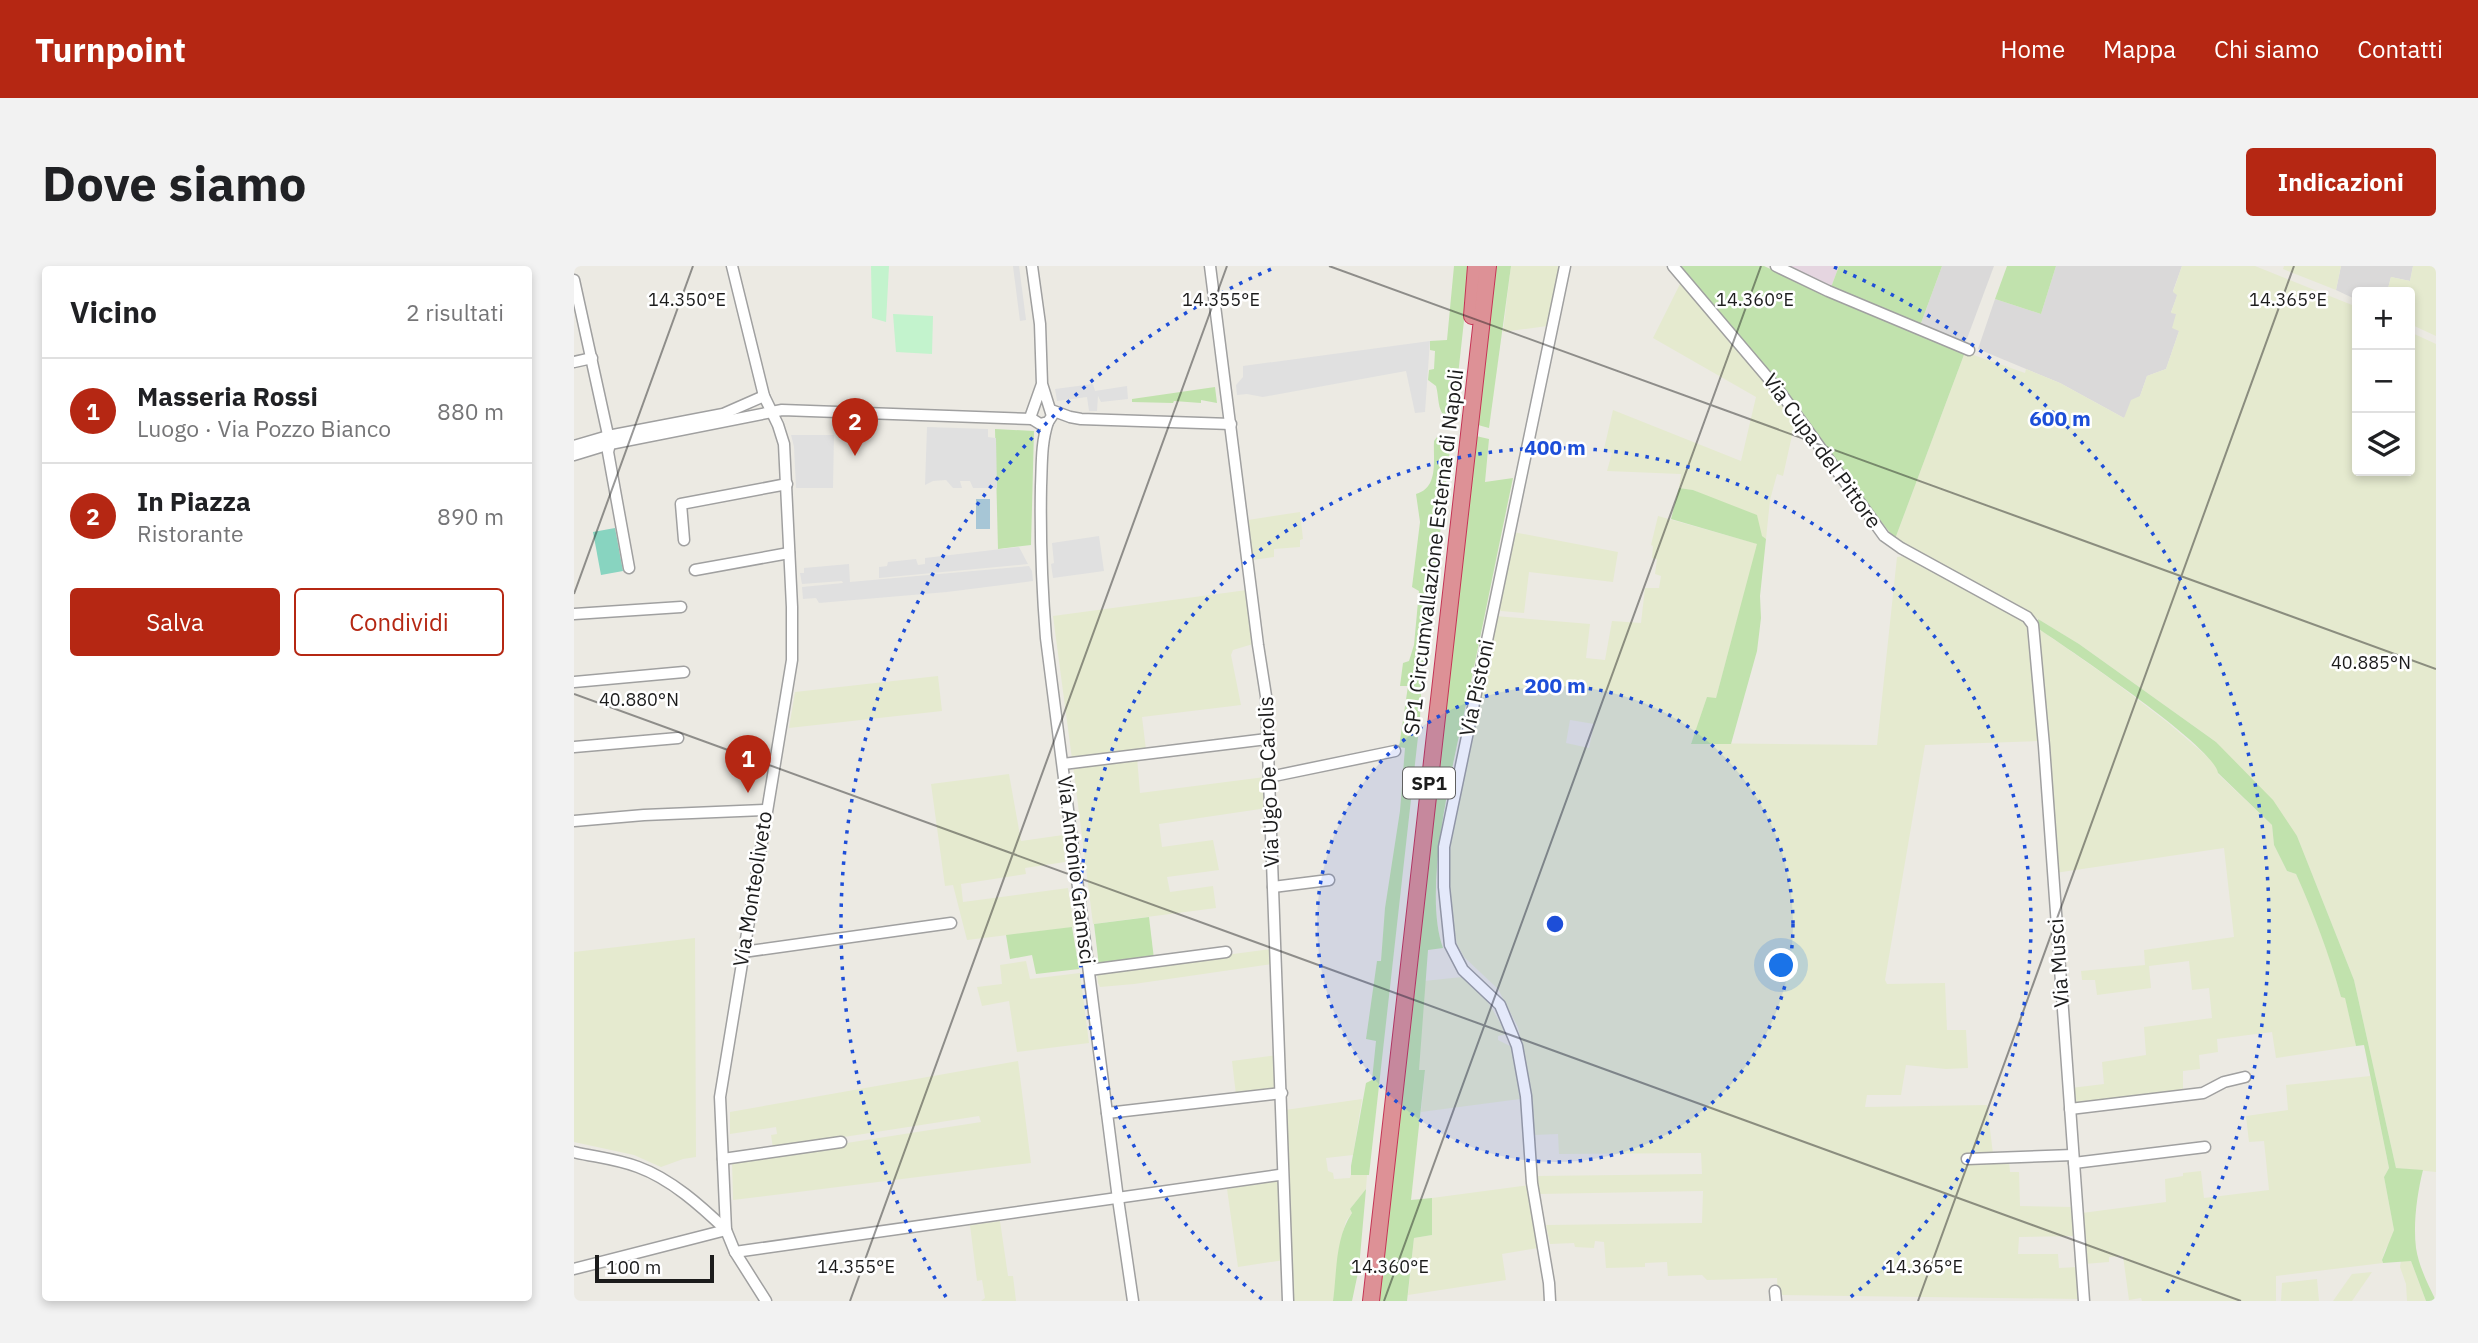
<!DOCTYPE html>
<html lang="it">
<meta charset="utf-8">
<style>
:root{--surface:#fff;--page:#f2f2f2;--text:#202124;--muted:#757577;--line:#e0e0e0;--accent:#b52713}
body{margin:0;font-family:"IBM Plex Sans",sans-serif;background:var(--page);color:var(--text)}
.controls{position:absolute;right:21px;top:21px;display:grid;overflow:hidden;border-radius:7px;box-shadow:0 4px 10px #0003}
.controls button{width:63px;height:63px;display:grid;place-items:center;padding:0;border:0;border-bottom:2px solid var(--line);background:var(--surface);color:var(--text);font:35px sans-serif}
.scale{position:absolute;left:21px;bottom:18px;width:119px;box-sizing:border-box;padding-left:7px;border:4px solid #1c1c1c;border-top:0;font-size:19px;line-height:24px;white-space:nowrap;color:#1c1c1c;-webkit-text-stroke:5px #fff;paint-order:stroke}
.you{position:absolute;left:1208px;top:700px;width:24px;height:24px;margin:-18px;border:5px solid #fff;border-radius:50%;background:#1a73e8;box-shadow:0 0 0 10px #1a73e833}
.badge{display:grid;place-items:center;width:46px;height:46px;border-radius:50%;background:var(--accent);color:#fff;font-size:23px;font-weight:700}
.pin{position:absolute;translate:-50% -58px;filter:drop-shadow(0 2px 4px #0008)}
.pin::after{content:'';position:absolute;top:37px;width:24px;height:21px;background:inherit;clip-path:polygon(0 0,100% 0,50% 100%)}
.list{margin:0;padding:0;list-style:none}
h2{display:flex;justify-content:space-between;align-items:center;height:91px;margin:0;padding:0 28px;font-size:30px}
h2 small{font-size:23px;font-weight:400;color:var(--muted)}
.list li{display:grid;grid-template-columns:46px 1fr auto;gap:21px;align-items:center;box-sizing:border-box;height:105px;padding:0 28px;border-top:2px solid var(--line)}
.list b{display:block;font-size:26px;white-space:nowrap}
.list p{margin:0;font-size:23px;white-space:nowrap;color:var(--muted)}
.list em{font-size:23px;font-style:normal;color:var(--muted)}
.actions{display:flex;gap:14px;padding:21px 28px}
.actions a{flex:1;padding:16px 0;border:2px solid var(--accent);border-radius:7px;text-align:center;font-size:24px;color:var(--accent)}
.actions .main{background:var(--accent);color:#fff}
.icon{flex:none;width:38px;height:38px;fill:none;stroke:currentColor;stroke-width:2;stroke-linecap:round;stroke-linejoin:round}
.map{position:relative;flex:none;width:1862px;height:1035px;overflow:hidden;border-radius:7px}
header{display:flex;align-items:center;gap:42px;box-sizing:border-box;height:98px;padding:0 35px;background:var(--accent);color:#fff}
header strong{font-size:33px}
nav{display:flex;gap:38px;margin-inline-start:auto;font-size:24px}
.intro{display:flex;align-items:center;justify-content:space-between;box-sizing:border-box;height:168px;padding:0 42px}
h1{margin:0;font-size:49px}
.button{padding:18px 32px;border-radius:7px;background:var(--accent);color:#fff;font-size:24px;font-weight:700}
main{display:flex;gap:42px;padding:0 42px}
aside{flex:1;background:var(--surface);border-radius:7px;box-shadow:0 4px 10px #0003}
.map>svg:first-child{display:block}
.residential{fill:#dad9d9}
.industrial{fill:#e5d5e0}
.farmland{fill:#e5eacf;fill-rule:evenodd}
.grass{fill:#c1e2ad}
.park{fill:#c3f3cd}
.pitch{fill:#88d4c0}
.parking{fill:#e0e0e0}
.water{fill:#a7c6d6}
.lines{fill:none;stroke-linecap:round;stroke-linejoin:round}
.minor-casing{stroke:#a0a0a0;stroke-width:13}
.highway-casing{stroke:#c53555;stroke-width:18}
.minor{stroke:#fff;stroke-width:10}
.highway{stroke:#dd9196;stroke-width:16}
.ticks{fill:none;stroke:#1c1c1c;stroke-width:2;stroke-opacity:0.45}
.ring{fill:none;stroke:#1d4ed8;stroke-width:3.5;stroke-dasharray:3.5 7}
.labels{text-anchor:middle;stroke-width:5;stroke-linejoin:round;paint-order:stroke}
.shield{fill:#fff;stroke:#606060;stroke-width:2}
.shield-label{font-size:19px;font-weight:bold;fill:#1c1c1c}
.street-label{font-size:21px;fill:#1c1c1c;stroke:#fff}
.ticks-label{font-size:18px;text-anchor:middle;fill:#1c1c1c;stroke:#fff;stroke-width:5;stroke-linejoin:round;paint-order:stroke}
.centre{fill:#1d4ed8;stroke:#fff;stroke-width:3.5}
.ring-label{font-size:21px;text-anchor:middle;font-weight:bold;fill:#1d4ed8;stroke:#fff;stroke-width:5;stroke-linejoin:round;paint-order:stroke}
</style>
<header>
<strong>Turnpoint</strong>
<nav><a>Home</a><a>Mappa</a><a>Chi siamo</a><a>Contatti</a></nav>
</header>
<div class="intro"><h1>Dove siamo</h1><a class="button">Indicazioni</a></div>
<main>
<aside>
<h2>Vicino<small>2 risultati</small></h2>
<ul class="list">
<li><span class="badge">1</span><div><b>Masseria Rossi</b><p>Luogo · Via Pozzo Bianco</p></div><em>880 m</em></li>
<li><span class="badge">2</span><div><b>In Piazza</b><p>Ristorante</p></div><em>890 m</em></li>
</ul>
<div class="actions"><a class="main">Salva</a><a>Condividi</a></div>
</aside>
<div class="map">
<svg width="1862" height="1035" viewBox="0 0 1862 1035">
<rect width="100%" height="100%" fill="#eceae3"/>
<g class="residential">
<path d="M1368,0H1420L1391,78L1346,60Z"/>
<path d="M1482,0H1608L1599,25L1604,28L1597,46L1603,48L1605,65L1592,103L1573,110L1566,130L1550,152L1486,117L1404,83L1421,33L1467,48Z"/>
<path d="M1767,0H1839L1836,15L1817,11L1813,26H1783V34L1762,24Z"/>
</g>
<path class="industrial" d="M1206,0H1265L1256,24Z"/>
<g class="farmland">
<path d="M937,0H985L973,60L929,66Z"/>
<path d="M1608,0H1681L1783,41V205H1836V66L1862,78V906L1822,902L1780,714L1723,570L1642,476L1505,378L1449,344L1321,273L1391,86L1451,107L1452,103L1486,117L1550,152L1557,134L1566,130L1573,110L1592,103L1605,65L1598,62L1602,48L1597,47L1603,29L1599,26Z"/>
<path d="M1710,0H1767L1762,24L1709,3Z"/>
<path d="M1839,0H1862V70L1836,58V26H1813L1817,11L1836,15Z"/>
<path d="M1107,16L1217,147L1219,165L1209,210L1203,208L1196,234L1192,273L1128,228L1119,224L1105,222L1107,208L1033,205L1038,187L1030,183L1039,144L1167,195L1182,131L1079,72Z"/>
<path d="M726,246L729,273L726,274V281L700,283V291L679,294L674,254Z"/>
<path d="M1084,250L1184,278L1142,432L1117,477L1303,479L1323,291L1331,290L1444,349L1454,359L1464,475L1351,479L1311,714L1313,718L1371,717L1373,764H1392L1394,802L1372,803L1332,799L1327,829H1293L1291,841L1413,839L1419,888L1435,896L1436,906H1445L1446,940L1499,941L1501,970L1445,971L1444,988H1484L1485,1002L1503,1001L1506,1033L1204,1029L1203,1012L1133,1014L1128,1009L1094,1010L1093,996L1071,997V1001L1032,1002L1030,976L1021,975L1020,982L1001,981L1000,977L976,978L972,959L1128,957L1129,925L964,928L963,910L1128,908L1127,887L985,888L984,868L960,869L957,828L944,761L924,723L890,691L883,678L877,648L875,609L877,571L921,350L1016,358L1012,392L1031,394L1038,355L1067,357L1071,322H1085L1087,310L1081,308L1083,293L1078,292L1079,280L1077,279ZM996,454L1020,458L1015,482L992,477Z"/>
<path d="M939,266L1044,286L1039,316L955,306L950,347L927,345L923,342Z"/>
<path d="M673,324L679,378L659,384L657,389L667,439L568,451L572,484L498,493L479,350Z"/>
<path d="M1465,363L1538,414L1593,456L1628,486L1643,500L1644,508L1698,559L1700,579L1713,605L1722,608L1738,644L1757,696L1767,731H1771L1782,780L1702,792L1698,766L1643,773L1644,786L1625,789L1626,803L1609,805V827L1500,840L1497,822L1530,818L1528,796L1572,789L1570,761L1638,752L1635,722L1618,724L1615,695L1575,700L1577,722L1523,729L1521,714H1508L1507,705L1571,699L1570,684L1660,671L1650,582L1481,607Z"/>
<path d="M364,410L368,445L215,462L221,426Z"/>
<path d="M563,491L566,527L691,511L693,542L585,558L588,581L639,574L645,604L593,611L596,626L639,620L642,642L519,658L499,499Z"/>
<path d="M435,508L447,575L489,569L491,596L451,602L452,608L387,618L389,636L494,622L500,661L393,674L379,619L371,620L357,518Z"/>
<path d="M121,672L122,891L109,893L87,901L60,889L0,876V686Z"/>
<path d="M697,683L698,698L560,718L526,721L524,717L523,706Z"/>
<path d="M452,695L456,713L506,707L515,777L443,786L435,735L408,740L403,721L428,718L426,699Z"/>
<path d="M888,711L912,733L933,768L924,770V774L938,781L946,833L847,846L851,805L844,804L850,715Z"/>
<path d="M703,789L704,824L662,829L658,795Z"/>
<path d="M444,795L457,897L159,934L158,895L407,856L405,850L199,882L197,869L203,868L202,861L156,868V846Z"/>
<path d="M1796,810L1814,897L1815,902L1810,911L1820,964L1817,975L1811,984L1808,994L1809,997L1702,1010V1035H1568L1567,1032L1555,1034L1549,990L1535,991V996L1510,998L1508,947L1592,936L1591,913L1609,910V907L1627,905L1630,932L1695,924L1690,875L1675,876L1672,850L1714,844L1712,819Z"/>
<path d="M788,833L779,889L752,892L754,905L759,907L760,913L776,912L777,909H793L792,923L776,943L778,947L772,955L767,973L759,1035H719L711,844Z"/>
<path d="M708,914L710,994L664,1001L653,923Z"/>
<path d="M955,919L956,940L964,982L928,988L932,1014L834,1029L840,972L858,969V932Z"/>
<path d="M426,955L434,1010H439L442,1035H407L411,1032L408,1014L403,1015L396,959Z"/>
<path d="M1827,995H1837L1852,1035H1833L1832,1018L1826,1001Z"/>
<path d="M1798,1006L1778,1035H1759L1778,1008Z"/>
<path d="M1743,1013L1745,1035H1707L1708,1017Z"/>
</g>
<g class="grass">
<path d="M880,0H896L879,155C862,149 866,135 862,120L854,114L855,104L860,103L861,85L856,84V75L873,74Z"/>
<path d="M921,0H937L915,162L904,159Z"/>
<path d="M1102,0H1190L1274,39L1391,86L1321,273L1284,226L1224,140Z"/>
<path d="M1265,0H1368L1346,60L1256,24Z"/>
<path d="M1433,0H1482L1467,48L1421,33Z"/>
<path d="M641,121L643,137L627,134V137L600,135L599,137L558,136V133Z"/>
<path d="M421,163L460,165L457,279L424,283Z"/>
<path d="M902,170L915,173L911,216L939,212C924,283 910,354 895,425C881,490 847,622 869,682L854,684L845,804H851L837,934L858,932V969L840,972L833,1035H805Z"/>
<path d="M863,171L877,175L847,428L846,453L795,909H777V900L792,817L798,814L802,775L792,773L803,695H807L811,642L826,545L831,482L825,481L834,420H826L829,397L835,395L840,379L845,325L838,321L846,256L842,228C865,222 859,194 860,175Z"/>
<path d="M1105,222L1119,224L1183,249L1188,270L1192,273L1186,330L1187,352L1183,385L1157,478H1117L1133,431L1142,432L1183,278L1097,253Z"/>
<path d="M1464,353L1505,378L1642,476L1699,534L1723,570L1780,714L1822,902L1849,904C1843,928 1839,958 1842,982C1845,1001 1854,1018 1862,1035H1852L1837,995L1809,997L1808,994L1820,964L1810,911L1815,902L1814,897L1790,779L1782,780L1771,732L1767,731C1755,688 1740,648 1722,608L1713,605L1700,579L1698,559L1644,507C1640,480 1494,383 1465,363Z"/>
<path d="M575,651L580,693L525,700L520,658Z"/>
<path d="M498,661L505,703L462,708L458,689L436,693L432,669Z"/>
<path d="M792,923L785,1002L778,1035H759C763,1006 761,972 778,947L776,943Z"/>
</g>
<g class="park">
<path d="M297,0H315L312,56L298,52Z"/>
<path d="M319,48L359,50L358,88L322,86Z"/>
</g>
<path class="pitch" d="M41,262L49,305L27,309L19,266Z"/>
<g class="parking">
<path d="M439,0H445L452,54L446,55Z"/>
<path d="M856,75L851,146L841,147L832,105L689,131L673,128L663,129L662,119L669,111V100Z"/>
<path d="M519,118L521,125L553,120L554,133L527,136L524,130L523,145H515L513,131L483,135L481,123Z"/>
<path d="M353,161L414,163V171L422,172L423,222H399L396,215H386L388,222H379L372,214L359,215L351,219Z"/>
<path d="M217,169H260L259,222H222L220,181Z"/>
<path d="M525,270L530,305L479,312L477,298L480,297L478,277Z"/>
<path d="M445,281L454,298L305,312V301L313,300L314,296L342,293L344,299L351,298V292Z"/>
<path d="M275,298L276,316L455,300L458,305L459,315L373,326L245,337L242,332L229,333L228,321L269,317L268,315L228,318L226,307H230V302Z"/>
</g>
<rect class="water" x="402" y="233" width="14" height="30"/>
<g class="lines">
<defs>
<g id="minor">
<path d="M158,0L190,130L204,159L210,178L218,341V394L146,831L152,964L161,986L192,1035"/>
<path d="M458,0L466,58L468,118L457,149L458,153L466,158L474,156L478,150L468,118"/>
<path d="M636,0L684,379L692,430L714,1035"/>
<path d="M1099,0L1206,126L1310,270L1327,282L1453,351L1459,359L1470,480L1510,1035"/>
<path d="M1202,0L1254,25L1395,84"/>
<path d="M0,14L36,178L34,186L55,302"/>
<path d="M0,96L18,92"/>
<path d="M477,144L496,151L507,153L657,158"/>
<path d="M474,156C467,177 468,198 467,220C466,271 468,322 472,372L544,933L559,1035"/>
<path d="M0,180L34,170L149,148L190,130"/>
<path d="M0,189L36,178L208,144L458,153"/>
<path d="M110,274L107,238L213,218"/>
<path d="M121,304L215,287"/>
<path d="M0,348L107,341"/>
<path d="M0,416L110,406"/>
<path d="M0,481L104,472"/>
<path d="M489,498L693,473"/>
<path d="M695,511L821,485"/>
<path d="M0,555L70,549L191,544"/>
<path d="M699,621L755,614"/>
<path d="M169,686L377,657"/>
<path d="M515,704L652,686"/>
<path d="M1496,843L1629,827L1650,816L1671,811"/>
<path d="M533,847L708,827"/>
<path d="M0,886C21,891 43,893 64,901C97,913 127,940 152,964"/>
<path d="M149,893L267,876"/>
<path d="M1393,893L1499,889"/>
<path d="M1500,897L1631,881"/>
<path d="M161,986L705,909"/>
<path d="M0,1003L152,964"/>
<path d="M1201,1025L1202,1035"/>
<path d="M976,1035L975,1017L958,917L952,830L943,780L926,739L889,704L876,679L870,621V581L991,0"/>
</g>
<g id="highway">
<path d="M898,50L902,0"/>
<path d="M797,1035L914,0"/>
</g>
</defs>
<use href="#minor" class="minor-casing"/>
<use href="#highway" class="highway-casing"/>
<use href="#minor" class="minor"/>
<use href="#highway" class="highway"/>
</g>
<path class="ticks" d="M755,0L1862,403M0,328L119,0M0,428L1667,1035M276,1035L653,0M810,1035L1187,0M1344,1035L1720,0"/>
<circle cx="981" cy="658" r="238" fill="#1d4ed8" fill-opacity=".12"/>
<g class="ring">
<circle cx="981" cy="658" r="238"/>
<path d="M688 1033A476 476 0 1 1 1274 1033"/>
<path d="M372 1031A714 714 0 0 1 702 1M1260 1A714 714 0 0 1 1590 1031"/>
</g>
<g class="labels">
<rect class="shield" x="829" y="501.5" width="52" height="31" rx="5"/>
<g class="shield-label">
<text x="855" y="524">SP1</text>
</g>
<g class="street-label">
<text transform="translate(1248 185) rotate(54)" y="7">Via Cupa del Pittore</text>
<text transform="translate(860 286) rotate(-83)" y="7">SP1 Circumvallazione Esterna di Napoli</text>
<text transform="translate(903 422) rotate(-78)" y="7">Via Pistoni</text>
<text transform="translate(695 516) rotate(-92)" y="7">Via Ugo De Carolis</text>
<text transform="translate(502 604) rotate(83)" y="7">Via Antonio Gramsci</text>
<text transform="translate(179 623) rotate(-81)" y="7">Via Monteoliveto</text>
<text transform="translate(1485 697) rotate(-94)" y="7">Via Musci</text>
</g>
</g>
<g class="ticks-label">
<text x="113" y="40">14.350°E</text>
<text x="647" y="40">14.355°E</text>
<text x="1181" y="40">14.360°E</text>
<text x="1714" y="40">14.365°E</text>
<text x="1797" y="403">40.885°N</text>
<text x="65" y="440">40.880°N</text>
<text x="282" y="1007">14.355°E</text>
<text x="816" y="1007">14.360°E</text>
<text x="1350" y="1007">14.365°E</text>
</g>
<circle cx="981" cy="658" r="10" class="centre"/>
<g class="ring-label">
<text x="1486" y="160">600 m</text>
<text x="981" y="189">400 m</text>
<text x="981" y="427">200 m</text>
</g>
</svg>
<div class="controls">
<button>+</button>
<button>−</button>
<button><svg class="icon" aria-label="layers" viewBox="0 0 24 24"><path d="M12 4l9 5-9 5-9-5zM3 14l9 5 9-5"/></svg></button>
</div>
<div class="scale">100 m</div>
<div class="you"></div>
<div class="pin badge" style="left:174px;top:527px">1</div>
<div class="pin badge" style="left:281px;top:190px">2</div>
</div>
</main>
